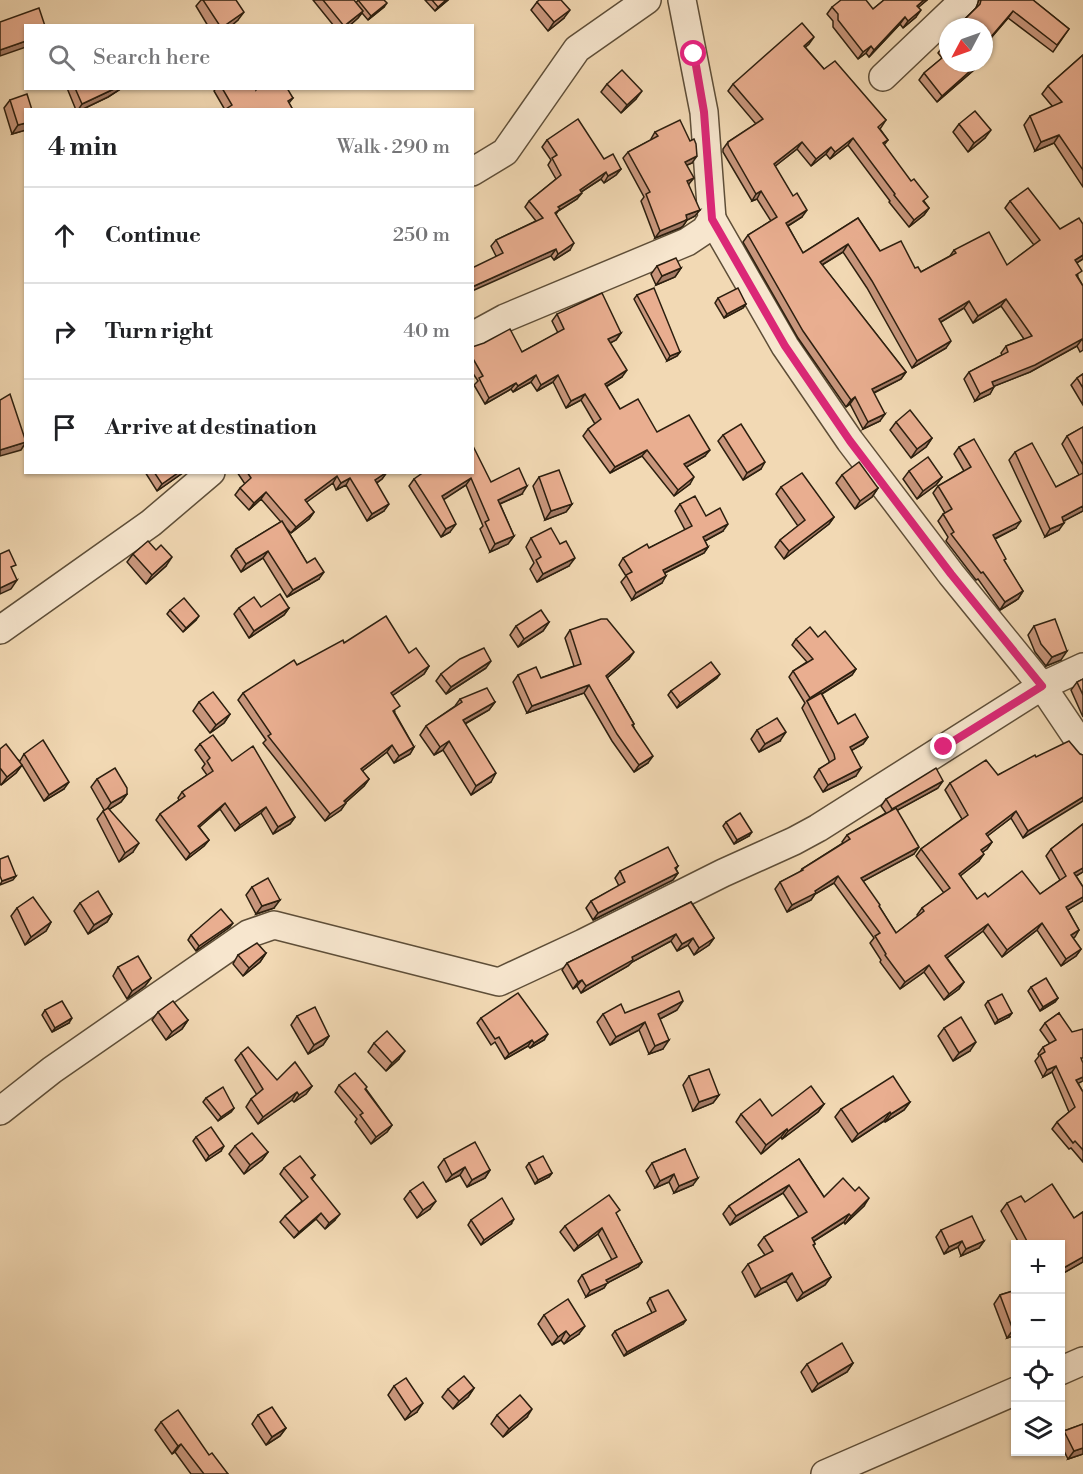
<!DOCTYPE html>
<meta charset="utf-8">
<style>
:root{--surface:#fff;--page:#f6f6f6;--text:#202124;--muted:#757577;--line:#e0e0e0}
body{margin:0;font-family:"Libre Bodoni",serif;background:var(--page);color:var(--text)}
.controls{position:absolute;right:18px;bottom:18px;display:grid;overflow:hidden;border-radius:0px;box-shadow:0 2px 4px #0004}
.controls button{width:54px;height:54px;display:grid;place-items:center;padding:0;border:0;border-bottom:2px solid var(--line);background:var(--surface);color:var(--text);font:30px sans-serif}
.compass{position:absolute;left:939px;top:18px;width:54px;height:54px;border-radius:50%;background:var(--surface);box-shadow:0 2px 4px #0004;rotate:229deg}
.stop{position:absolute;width:18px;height:18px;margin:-14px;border:4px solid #db2777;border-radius:50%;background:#fff}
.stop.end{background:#db2777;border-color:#fff;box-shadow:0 2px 6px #0008}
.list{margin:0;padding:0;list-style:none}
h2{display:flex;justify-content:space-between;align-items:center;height:78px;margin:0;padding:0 24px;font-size:26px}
h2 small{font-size:20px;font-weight:400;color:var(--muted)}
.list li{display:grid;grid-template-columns:39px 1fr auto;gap:18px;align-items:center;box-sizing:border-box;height:96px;padding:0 24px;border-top:2px solid var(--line)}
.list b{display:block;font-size:22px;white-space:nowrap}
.list em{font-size:20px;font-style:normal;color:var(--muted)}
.icon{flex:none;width:33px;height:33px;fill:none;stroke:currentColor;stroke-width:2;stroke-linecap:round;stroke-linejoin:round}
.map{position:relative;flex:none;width:1083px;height:1474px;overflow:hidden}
.search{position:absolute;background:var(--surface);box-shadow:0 2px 4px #0004;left:24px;top:24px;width:450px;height:66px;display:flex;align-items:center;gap:15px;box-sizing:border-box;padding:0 21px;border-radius:0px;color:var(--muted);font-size:22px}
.panel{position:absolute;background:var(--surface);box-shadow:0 2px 4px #0004;left:24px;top:108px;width:450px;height:366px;border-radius:0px}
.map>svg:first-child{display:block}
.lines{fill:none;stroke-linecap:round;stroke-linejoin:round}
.minor-casing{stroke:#5e4e38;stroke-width:30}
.minor{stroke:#f7e6ce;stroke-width:27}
.wall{fill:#c8967c;stroke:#2c1f0f;stroke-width:1.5}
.shaded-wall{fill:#a37a65;stroke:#2c1f0f;stroke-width:1.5}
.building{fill:#e9ae90;stroke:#2c1f0f;stroke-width:1.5}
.route{stroke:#db2777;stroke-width:8}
</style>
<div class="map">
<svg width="1083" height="1474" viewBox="0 0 1083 1474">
<rect width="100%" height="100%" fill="#f2d9b4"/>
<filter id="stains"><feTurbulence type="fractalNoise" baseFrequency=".00333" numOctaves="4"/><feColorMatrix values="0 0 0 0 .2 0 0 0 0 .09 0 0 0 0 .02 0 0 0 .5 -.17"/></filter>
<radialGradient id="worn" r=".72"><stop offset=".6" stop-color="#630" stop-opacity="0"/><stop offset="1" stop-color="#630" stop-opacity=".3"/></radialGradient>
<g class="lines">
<defs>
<g id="minor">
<path d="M883,77L964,0"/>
<path d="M472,172L505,152L577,49L647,0"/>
<path d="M712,219L785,346L850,441L951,574L1042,686L1083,747"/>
<path d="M472,336L505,318L687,242L705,230L712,219L704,112L682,0"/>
<path d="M0,630L151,523L211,472"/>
<path d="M0,1111L52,1070L248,934L274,925L499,982L583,943L723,873L794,841L818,828L1042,686L1083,667"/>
<path d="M1060,1371L1083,1361"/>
<path d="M825,1474L1016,1391"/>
</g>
</defs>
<use href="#minor" class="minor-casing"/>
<use href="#minor" class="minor"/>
</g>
<g class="wall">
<path d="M201,0H236L238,20L231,26H208L196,6Z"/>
<path d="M313,0H344L356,3L358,0L384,7L368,20L362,13L358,18L349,26H334Z"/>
<path d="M425,0H448L435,11Z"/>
<path d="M884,0H927L918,7L916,17L903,28L900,24L869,57L866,53L858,59L833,27V21L827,14L832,7L873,9Z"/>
<path d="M979,0H1033L1069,29L1053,52L1008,18L984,46V27L959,26L964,20L976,8Z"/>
<path d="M537,2L564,18L548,31L531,10Z"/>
<path d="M809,44L805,47L824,69L886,120L880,129L888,140L884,145L929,208L924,215L909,227L889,202L890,201L848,145L830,159L826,154L811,166L797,149L775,166L802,217L788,226L803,253L858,218L880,251L915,268L921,272L950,256L954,250L1007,265L1034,245L1005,208L1010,201L1083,259L1076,263L1078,277L1083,286V350L1080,352L1077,346L1030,372L994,386L990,394L975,401L964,379L969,372L1002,355L1001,353L1006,346L1024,339L1001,306L973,323L964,308L941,322L946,348L912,368L867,288L843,252L822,265L906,372L901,379L874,393L880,421L863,429L850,404L846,407L798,338L743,242L748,235L771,221L757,199L752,201L723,152V149L728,142L756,124L728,91L733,84Z"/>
<path d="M943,46L979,63L975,69L937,102L919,80L924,73L942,58L938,53Z"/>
<path d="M1083,55V187L1054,143L1035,151L1024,125L1030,116L1053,107L1042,94L1048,86Z"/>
<path d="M607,84L636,99L621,113L601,92Z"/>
<path d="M67,88H122L108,97L81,110H76Z"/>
<path d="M216,88H256V90L293,98L289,103L293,110H225L214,91Z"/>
<path d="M10,100L26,110V130L12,134L4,108Z"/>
<path d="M959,124L985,138L968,152L953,132Z"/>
<path d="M655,132L692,163L687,165L689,184L688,185L695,216L687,220L683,226L680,228L655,238L641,201L644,197L623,158L628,152L651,140V139Z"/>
<path d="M547,140L604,159L621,169L616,175L604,183L601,179L581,192L577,199L558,211L556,214L570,250L554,260L551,256H496L491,246L496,240L536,221L525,207L529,201L556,179L548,165L551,160L542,147Z"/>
<path d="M657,266L681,268L675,277L656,285L651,274Z"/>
<path d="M637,295L680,352L677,356L667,361L634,299Z"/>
<path d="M718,298L746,304L743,308L724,318L715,303Z"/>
<path d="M557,314L621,333L616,340L610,343L622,377L606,387L620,409L657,432L705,456L686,467L690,484L674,496L642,456L610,473L583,436L588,429L595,424L581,400L566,408L553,382L537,391L531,382L513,392L511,389L485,404L474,385L478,381L472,372V347L522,352L558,333L552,321Z"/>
<path d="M1083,374V405L1071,385L1077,378Z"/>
<path d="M896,422L932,438L926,447L911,458L890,430Z"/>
<path d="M1083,427V511L1063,521L1059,530L1045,537L1009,460L1015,452L1056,487L1079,475L1062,444L1067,436Z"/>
<path d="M723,435L761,469L743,480L718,441Z"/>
<path d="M959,447L1016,528L995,539L1004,562L1023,591L1018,599L1000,610L978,579L976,580L946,541L948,537L938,521L943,514L945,513L933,493L938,486L964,471L954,454Z"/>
<path d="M909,471L942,477L936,485L917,499L903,479Z"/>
<path d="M145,472H184L157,491Z"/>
<path d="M237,472H387L382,479L377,483L384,511L367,521L346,485L336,490L333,483L306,502L314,512L309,519L291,533L285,527L307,563L319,579L287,597L263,558L241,572L231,556L236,549L281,522L261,499L249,510L235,495L240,488L245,484Z"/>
<path d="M472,472L491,482L522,494L500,504L514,536L508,544L490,552L480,529L483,526L466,485L443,499L450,532L441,537L409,486L414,479Z"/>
<path d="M842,475L878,488L872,497L855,509L836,483Z"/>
<path d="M539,477L572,504L566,512L545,520L533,486Z"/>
<path d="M781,487L834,517L829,524L784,559L775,547L780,540L798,526L776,494Z"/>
<path d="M680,504L706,516L723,531L705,541L708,547L704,553L665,573L662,583L632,600L621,582L626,576L619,565L623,558L649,548L685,530L675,511Z"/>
<path d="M531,538L569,566L537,582L530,569L534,563L526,547Z"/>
<path d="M133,554L166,566L146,584L127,562Z"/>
<path d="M261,607L289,608L284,615L249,638L234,614L239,608Z"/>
<path d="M170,610L196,620L183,632L167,614Z"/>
<path d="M549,622L543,631L518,647L510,635L516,626Z"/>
<path d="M1034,626L1061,660L1046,666L1035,652L1028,635Z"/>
<path d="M570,630L629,659L607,678L634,724L633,725L648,763L634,772L612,741L584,693L527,713L513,682L518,675L541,678L574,666L565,638Z"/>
<path d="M818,637L856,669L852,675L822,694L838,724L868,737L863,744L852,750L856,776L823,792L814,777L819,769L829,763V761L802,708L805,703L789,677L793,671L807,662L792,645L796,639Z"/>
<path d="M344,643L409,653L429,666L424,674L392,696L395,713L414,747L410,754L394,763L387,752L362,771L369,779L364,786L345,803L341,810L325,821L263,743L266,740L238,700L243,693L297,665Z"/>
<path d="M486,668L446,694L436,681L441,674Z"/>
<path d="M717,678L677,708L668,695L671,691Z"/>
<path d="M1083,679V717L1071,690L1077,682Z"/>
<path d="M460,699L495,702L489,710L465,724L491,782L471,795L443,750L434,755L420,735L426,726L455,706Z"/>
<path d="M199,702L230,714L224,723L210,733L193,711Z"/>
<path d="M757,730L780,741L759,752L751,739Z"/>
<path d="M200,744L232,761L295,817L290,824L273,834L261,813L235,831L220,809L199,827L209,840L204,846L186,860L156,820L160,814L179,800L178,798L182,792L207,775L202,768L205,764L195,750Z"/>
<path d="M0,749L20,761L24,754L64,789L44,801L22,765L16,773L1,785L0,784Z"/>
<path d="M1080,754L1083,755L1023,838L1011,818L987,836L992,842L987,849L982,852L979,861L960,876L977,899L988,897L1040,894L1060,880L1046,856L1051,849L1083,824V872L1076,876L1083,887V900L1068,910L1079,930L1073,938L1081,949L1076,956L1061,966L1037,930L1002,957L983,931L947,958L964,982L959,989L944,1000L924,972L900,989L880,962L881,960L870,943L874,938L834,883L815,894L811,900L787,912L775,889L780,882L800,872L802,869L843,843L842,842L847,835L886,813L881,806L886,799L938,788L897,810L914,854L863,881L896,933L918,916L917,915L922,908L944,893L916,856L921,849L962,819L945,790L950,783L998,775L1036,757Z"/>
<path d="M97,779L127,794L121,802L109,809L133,852L119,862L97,819L104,810L91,787Z"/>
<path d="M726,822L749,836L734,844L723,826Z"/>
<path d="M678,866L676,869L678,873L673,880L593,920L586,908L591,901L619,886L615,878L620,871Z"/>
<path d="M252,887L274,908L256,914L246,895Z"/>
<path d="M691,902L714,938L709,945L694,955L688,945L677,951L671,941L632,962L628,966L581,993L577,986L573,989L562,970L567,963Z"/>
<path d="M80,903L112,914L107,922L88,934L74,911Z"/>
<path d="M17,908L51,922L46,931L25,945L11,916Z"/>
<path d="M230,927L196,951L188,940L191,935Z"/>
<path d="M266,953L260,962L243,976L233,964L238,955Z"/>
<path d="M118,967L151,978L145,986L127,999L113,976Z"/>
<path d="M1031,987L1058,998L1055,1002L1040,1011L1028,991Z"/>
<path d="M988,1001L1012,1013L1009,1017L995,1024L985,1005Z"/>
<path d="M45,1010L69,1023L52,1032L42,1015Z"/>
<path d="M677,1010L660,1019L663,1049L649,1054L639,1030L610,1045L597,1022L603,1014Z"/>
<path d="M158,1012L188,1020L182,1029L166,1040L152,1020Z"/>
<path d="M1059,1013L1078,1083L1083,1092V1162L1071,1148L1069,1149L1052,1129L1057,1122L1069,1112L1052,1072L1043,1077L1035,1061L1039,1056L1038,1054L1043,1047L1050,1044L1040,1030L1045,1023Z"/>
<path d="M297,1016L329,1036L323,1045L308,1054L291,1025Z"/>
<path d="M481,1018L544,1040L530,1048L528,1046L505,1059L495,1042L491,1045L477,1023Z"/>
<path d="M944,1028L970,1051L953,1061L938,1036Z"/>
<path d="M374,1043L399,1059L386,1071L368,1052Z"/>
<path d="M241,1053L277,1080L312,1086L306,1094L294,1102L292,1100L258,1124L246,1107L251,1099L257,1095L235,1060Z"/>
<path d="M689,1076L719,1095L713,1103L693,1111L683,1085Z"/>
<path d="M339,1085L366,1089L392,1125L387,1132L371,1144L355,1122L357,1119L335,1092Z"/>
<path d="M206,1098L234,1108L231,1112L218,1121L203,1102Z"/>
<path d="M910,1102L904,1110L885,1122L884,1121L852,1142L835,1117L841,1109Z"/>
<path d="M824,1104L818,1112L782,1139L781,1137L761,1154L736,1122L741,1114L772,1116Z"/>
<path d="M196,1137L221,1151L206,1161L193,1141Z"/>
<path d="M235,1146L268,1152L262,1160L244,1174L229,1154Z"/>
<path d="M685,1149L693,1185L674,1193L669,1182L655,1188L646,1171L652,1163Z"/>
<path d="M444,1159L490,1170L485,1178L467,1187L460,1175L446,1182L438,1167Z"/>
<path d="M799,1159L824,1197L864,1206L845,1224L844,1222L814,1241L815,1244L813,1246L831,1277L825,1285L797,1301L786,1281L755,1297L742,1272L748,1264L765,1255L758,1245L764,1237L799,1217L783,1193L730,1225L723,1214L729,1206Z"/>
<path d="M529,1163L552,1173L549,1177L535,1184L526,1167Z"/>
<path d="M284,1168L315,1175L312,1179L335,1220L325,1229L316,1219L294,1238L280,1222L285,1216L302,1201L280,1174Z"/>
<path d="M410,1191L430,1209L417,1218L404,1199Z"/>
<path d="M1025,1202L1074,1218L1083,1212V1262L1060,1275V1245H1020L1001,1211L1007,1203Z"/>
<path d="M616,1214L642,1262L638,1267L607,1283L604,1288L586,1297L578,1281L582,1275L612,1260L598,1234L574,1251L560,1232L565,1226Z"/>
<path d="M471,1220L511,1224L481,1245L468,1225Z"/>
<path d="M941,1230L984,1241L979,1248L961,1256L958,1247L944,1254L936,1237Z"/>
<path d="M1016,1290V1335L1007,1338L994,1304L1000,1295Z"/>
<path d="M650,1298L686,1320L683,1324L624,1356L612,1335L615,1331L652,1313L647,1303Z"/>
<path d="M544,1315L579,1334L564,1344L561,1340L552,1345L538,1324Z"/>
<path d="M853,1363L847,1372L812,1392L801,1372L807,1364Z"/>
<path d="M394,1386L417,1412L405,1420L388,1395Z"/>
<path d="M474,1388L468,1397L453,1409L442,1397L448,1389Z"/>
<path d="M258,1415L286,1428L280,1436L266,1445L252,1424Z"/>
<path d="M497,1415L527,1417L503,1437L491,1424Z"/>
<path d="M161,1422L228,1474H191L175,1452L172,1454L155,1430Z"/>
<path d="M1083,1424V1454L1068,1459L1060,1443V1436L1064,1431Z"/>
</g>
<g class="shaded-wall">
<path d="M446,0H448L435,11L438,7Z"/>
<path d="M924,0H927L912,13L917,6Z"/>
<path d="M387,3L384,7L368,20L371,16Z"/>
<path d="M570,10L564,18L548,31L554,22Z"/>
<path d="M921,10L916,17L903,28L908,21Z"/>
<path d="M363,11L358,18L349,26H345Z"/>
<path d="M1013,11L1008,18L984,46V45Z"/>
<path d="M244,12L238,20L231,26H224Z"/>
<path d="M905,17L900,24L869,57L874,50Z"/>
<path d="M814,37L809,44L799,53L804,46Z"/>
<path d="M26,41V47L0,56V50Z"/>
<path d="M871,46L866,53L858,59L863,52Z"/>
<path d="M979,63L975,69L937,102L942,96Z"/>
<path d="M116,88H122L108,97L81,110H78L82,104Z"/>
<path d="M642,91L636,99L621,113L627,105Z"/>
<path d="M26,123V130L12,134L18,125Z"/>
<path d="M991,130L985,138L968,152L974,143Z"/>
<path d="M1059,135L1054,143L1035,151L1041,142Z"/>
<path d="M853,138L848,145L830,159L835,152Z"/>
<path d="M802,142L797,149L769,171L774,164Z"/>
<path d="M831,147L826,154L811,166L816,159Z"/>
<path d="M697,156L692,163L680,168L685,162Z"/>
<path d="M621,169L616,175L604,183L608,176Z"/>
<path d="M606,172L601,179L575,196L580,190Z"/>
<path d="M694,178L689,184L682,188L687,181Z"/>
<path d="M761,191L757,199L752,201L756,194Z"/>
<path d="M582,193L577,199L558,211L555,215L551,219L558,207Z"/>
<path d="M929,208L924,215L909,227L914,220Z"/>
<path d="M700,210L695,216L687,220L683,226L680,228L655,238L660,231L686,215Z"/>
<path d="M807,210L802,217L781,230L786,223Z"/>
<path d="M574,243L570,250L554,260L558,254Z"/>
<path d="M848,244L843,252L815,269L820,262Z"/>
<path d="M556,249L551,256L472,291V287Z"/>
<path d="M1083,255V259L1070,267L1075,260Z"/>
<path d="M681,268L675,277L656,285L662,276Z"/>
<path d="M1006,299L1001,306L973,323L978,316Z"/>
<path d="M969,301L964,308L934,326L939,319Z"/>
<path d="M746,304L743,308L724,318L727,314Z"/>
<path d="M621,333L616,340L604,346L608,339Z"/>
<path d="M1082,339L1077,346L1030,372L987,389L992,382Z"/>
<path d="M951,341L946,348L912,368L917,361Z"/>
<path d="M680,352L677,356L667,361L670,356Z"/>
<path d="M627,370L622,377L600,390L605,384Z"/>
<path d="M906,372L901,379L867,396L872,389Z"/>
<path d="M536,375L531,382L513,392L518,386Z"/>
<path d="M558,375L553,382L537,391L541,385Z"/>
<path d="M516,383L511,389L485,404L489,398Z"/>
<path d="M994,387L990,394L975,401L980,394Z"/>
<path d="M585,394L581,400L566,408L571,401Z"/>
<path d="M855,397L850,404L846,407L851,400Z"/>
<path d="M885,414L880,421L863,429L868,422Z"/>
<path d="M932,438L926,447L911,458L917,449Z"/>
<path d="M26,442L21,450L0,456V450Z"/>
<path d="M647,450L642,456L610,473L615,467Z"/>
<path d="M710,450L705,456L680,471L684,464Z"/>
<path d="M765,462L761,469L743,480L747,473Z"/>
<path d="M179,472H184L157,491L162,484Z"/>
<path d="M387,472L382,479L370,487L375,480Z"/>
<path d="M337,476L333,483L300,507L305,500Z"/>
<path d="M694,477L690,484L674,496L678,490Z"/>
<path d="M942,477L936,485L917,499L923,491Z"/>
<path d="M350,478L346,485L336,490L341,483Z"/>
<path d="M471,478L466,485L437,504L442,496Z"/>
<path d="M527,486L522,494L492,507L498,500Z"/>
<path d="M878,488L872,497L855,509L860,501Z"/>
<path d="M266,492L261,499L249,510L254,503Z"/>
<path d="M389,504L384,511L367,521L372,514Z"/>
<path d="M572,504L566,512L545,520L551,511Z"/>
<path d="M1083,506V511L1056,525L1062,517Z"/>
<path d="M314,512L309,519L291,533L296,527Z"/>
<path d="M834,517L829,524L784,559L789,551Z"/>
<path d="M1021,521L1016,528L988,542L993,535Z"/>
<path d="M1064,523L1059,530L1045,537L1050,529Z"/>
<path d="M456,524L450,532L441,537L446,529Z"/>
<path d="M728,524L723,531L699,544L703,537Z"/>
<path d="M514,536L508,544L490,552L495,544Z"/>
<path d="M708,547L704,553L658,576L663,570Z"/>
<path d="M268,551L263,558L241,572L246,564Z"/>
<path d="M172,557L166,566L146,584L152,575Z"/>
<path d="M575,558L569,566L537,582L543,574Z"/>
<path d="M324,572L319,579L287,597L293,590Z"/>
<path d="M666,576L662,583L632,600L636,593Z"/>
<path d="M17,580L11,589L0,594V588Z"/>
<path d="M1023,591L1018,599L1000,610L1005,602Z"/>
<path d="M289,608L284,615L249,638L254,631Z"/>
<path d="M199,616L196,620L183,632L186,628Z"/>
<path d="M549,622L543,631L518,647L524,639Z"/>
<path d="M1067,651L1061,660L1046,666L1052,657Z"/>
<path d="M634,652L629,659L601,683L606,676Z"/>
<path d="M491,661L486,668L446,694L451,687Z"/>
<path d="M429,666L424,674L386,700L391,693Z"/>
<path d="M856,669L852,675L808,702L807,701L810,698Z"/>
<path d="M720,674L717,678L677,708L680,703Z"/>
<path d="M589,685L584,693L527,713L532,706Z"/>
<path d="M495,702L489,710L457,728L463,720Z"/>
<path d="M230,714L224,723L210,733L216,725Z"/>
<path d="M786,732L780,741L759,752L765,744Z"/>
<path d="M868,737L863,744L845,754L850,747Z"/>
<path d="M449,741L443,750L434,755L440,747Z"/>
<path d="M392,745L387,752L356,776L361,769Z"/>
<path d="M414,747L410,754L394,763L399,756Z"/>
<path d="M653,756L648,763L634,772L639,765Z"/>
<path d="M22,765L16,773L1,785L7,777Z"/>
<path d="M861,768L856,776L823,792L828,785Z"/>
<path d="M496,773L491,782L471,795L476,786Z"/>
<path d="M369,779L364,786L344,804L346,803L341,810L325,821L330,814Z"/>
<path d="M943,781L938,788L887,816L892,809Z"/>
<path d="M69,782L64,789L44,801L49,795Z"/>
<path d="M127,794L121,802L105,812L111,803Z"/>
<path d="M1083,797V801L1023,838L1028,831Z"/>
<path d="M225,803L220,809L194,832L198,826Z"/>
<path d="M266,807L261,813L235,831L240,825Z"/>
<path d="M1016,811L1011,818L981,841L986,834Z"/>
<path d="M295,817L290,824L273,834L278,827Z"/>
<path d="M752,832L749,836L734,844L737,840Z"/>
<path d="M209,840L204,846L186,860L190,854Z"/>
<path d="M992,842L987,849L976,857L981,850Z"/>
<path d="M139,843L133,852L119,862L125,853Z"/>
<path d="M919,847L914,854L856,885L861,878Z"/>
<path d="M984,854L979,861L954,881L959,874Z"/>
<path d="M1083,868V872L1069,880L1074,873Z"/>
<path d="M678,873L673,880L593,920L598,913Z"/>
<path d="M16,876L13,880L0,885L2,881Z"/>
<path d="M838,876L834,883L815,894L811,900L787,912L792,905Z"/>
<path d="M1083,897V901L1061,914L1066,907Z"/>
<path d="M280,900L274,908L256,914L262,906Z"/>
<path d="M112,914L107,922L88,934L94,925Z"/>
<path d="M51,922L46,931L25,945L31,937Z"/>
<path d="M233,923L230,927L196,951L199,946Z"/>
<path d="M1042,923L1037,930L1002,957L1007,950Z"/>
<path d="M988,924L983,931L940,963L945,956Z"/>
<path d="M1079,930L1075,937L1066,942L1071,935Z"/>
<path d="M676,934L671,941L632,962L628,966L581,993L586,986L632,957Z"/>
<path d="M693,938L688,945L677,951L682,944Z"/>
<path d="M714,938L709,945L694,955L699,948Z"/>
<path d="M1081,949L1076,956L1061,966L1066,959Z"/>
<path d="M266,953L260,962L243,976L249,968Z"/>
<path d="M929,965L924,972L900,989L905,982Z"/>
<path d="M151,978L145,986L127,999L132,991Z"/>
<path d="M582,980L577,986L573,989L578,982Z"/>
<path d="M964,982L959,989L944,1000L949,994Z"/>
<path d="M1058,998L1055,1002L1040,1011L1043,1007Z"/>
<path d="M683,1001L677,1010L652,1023L658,1014Z"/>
<path d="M1012,1013L1009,1017L995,1024L998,1020Z"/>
<path d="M72,1018L69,1023L52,1032L55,1028Z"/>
<path d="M188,1020L182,1029L166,1040L172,1032Z"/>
<path d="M645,1022L639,1030L610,1045L616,1037Z"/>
<path d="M548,1034L544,1040L530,1048L534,1043Z"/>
<path d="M329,1036L323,1045L308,1054L314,1045Z"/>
<path d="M532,1040L528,1046L505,1059L509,1054Z"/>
<path d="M669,1040L663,1049L649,1054L655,1046Z"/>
<path d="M976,1042L970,1051L953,1061L959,1053Z"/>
<path d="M405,1051L399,1059L386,1071L392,1063Z"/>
<path d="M1056,1066L1052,1072L1043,1077L1047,1070Z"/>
<path d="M1083,1077V1081L1071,1087L1076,1080Z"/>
<path d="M312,1086L306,1094L294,1102L299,1095Z"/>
<path d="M297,1092L292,1100L258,1124L263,1117Z"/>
<path d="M719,1095L713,1103L693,1111L699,1102Z"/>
<path d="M910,1102L904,1110L885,1122L891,1114Z"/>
<path d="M824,1104L818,1112L782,1139L788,1131Z"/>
<path d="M234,1108L231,1112L218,1121L221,1117Z"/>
<path d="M890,1112L884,1121L852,1142L858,1134Z"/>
<path d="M392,1125L387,1132L371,1144L376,1137Z"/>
<path d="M787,1129L781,1137L761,1154L766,1145Z"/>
<path d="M224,1146L221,1151L206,1161L209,1156Z"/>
<path d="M268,1152L262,1160L244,1174L250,1165Z"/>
<path d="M465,1167L460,1175L446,1182L452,1175Z"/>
<path d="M490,1170L485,1178L467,1187L472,1180Z"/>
<path d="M552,1173L549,1177L535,1184L538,1180Z"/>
<path d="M674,1174L669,1182L655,1188L660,1181Z"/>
<path d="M698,1178L693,1185L674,1193L679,1186Z"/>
<path d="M789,1185L783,1193L730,1225L736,1216Z"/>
<path d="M869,1198L864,1206L845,1224L851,1216Z"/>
<path d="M436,1201L430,1209L417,1218L423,1210Z"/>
<path d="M321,1213L316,1219L294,1238L299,1232Z"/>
<path d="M340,1214L335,1220L325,1229L329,1223Z"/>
<path d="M849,1214L844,1222L806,1246L812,1238Z"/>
<path d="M514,1219L511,1224L481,1245L484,1240Z"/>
<path d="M602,1228L598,1234L574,1251L578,1246Z"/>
<path d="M962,1241L958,1247L944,1254L949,1247Z"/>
<path d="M984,1241L979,1248L961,1256L966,1249Z"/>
<path d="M1083,1257V1262L1060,1275V1270Z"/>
<path d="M642,1262L638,1267L607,1283L604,1288L586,1297L590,1291L606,1280Z"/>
<path d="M792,1273L786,1281L755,1297L761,1289Z"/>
<path d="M831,1277L825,1285L797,1301L803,1293Z"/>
<path d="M686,1320L683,1324L624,1356L627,1352Z"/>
<path d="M585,1326L579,1334L564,1344L570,1336Z"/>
<path d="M1016,1329V1335L1007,1338L1013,1330Z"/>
<path d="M566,1331L561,1340L552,1345L558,1337Z"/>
<path d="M853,1363L847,1372L812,1392L818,1384Z"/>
<path d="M474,1388L468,1397L453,1409L459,1401Z"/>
<path d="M423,1403L417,1412L405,1420L411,1412Z"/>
<path d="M532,1409L527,1417L503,1437L509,1429Z"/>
<path d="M286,1428L280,1436L266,1445L272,1437Z"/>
<path d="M181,1444L175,1452L172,1454L178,1446Z"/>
<path d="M1083,1448V1454L1068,1459L1074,1451Z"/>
</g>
<g class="building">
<path d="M203,0H236L244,12L224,26H220Z"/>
<path d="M323,0H354L363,11L344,26Z"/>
<path d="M358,0H384L387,3L371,16Z"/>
<path d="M432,0H446L438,7Z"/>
<path d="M539,0H561L570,10L554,22L537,2Z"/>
<path d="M841,0H866L873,9L884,0H924L917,6L921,10L908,21L905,17L874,50L871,46L863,52L838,20V14L832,7Z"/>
<path d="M981,0H1033L1069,29L1057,45L1013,11L984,45V27H965L968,25L964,20L980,4Z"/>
<path d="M39,8L45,26H26V41L0,50V22Z"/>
<path d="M802,23L814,37L804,46L824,69L835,61L886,120L878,127L888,140L883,143L911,181L914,179L928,197L923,201L929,208L914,220L894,195L895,194L853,138L835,152L831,147L816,159L802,142L774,164L793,196L797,193L807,210L786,223L803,253L858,218L880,251L901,241L915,268L918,267L921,272L956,253L954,250L989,232L1007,265L1040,240L1010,201L1028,188L1060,229L1079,218L1083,224V255L1075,260L1082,271L1076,275L1083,286V341L1082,339L1035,365L992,382L994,387L980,394L969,372L1008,352L1006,346L1032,336L1006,299L978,316L969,301L939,319L951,341L917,361L872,281L848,244L820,262L906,372L872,389L885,414L868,422L855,397L851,400L803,331L748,235L777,217L761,191L756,194L728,145V142L763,119L733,84Z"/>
<path d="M948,42V52L943,46Z"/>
<path d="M948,53V63H979L942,96L924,73Z"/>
<path d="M1083,55V170L1059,135L1041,142L1030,116L1062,102L1048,86Z"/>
<path d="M622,70L642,91L627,105L607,84Z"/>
<path d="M75,88H116L82,104Z"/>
<path d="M222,88H256V90L258,88H287L293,98L288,101L293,110H226V109L232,105Z"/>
<path d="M27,94L32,110H26V123L18,125L10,100Z"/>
<path d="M975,111L991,130L974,143L959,124Z"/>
<path d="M578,119L604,159L613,154L621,169L608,176L606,172L580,190L582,193L558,207L560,209L555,213L574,243L558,254L556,249L472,287V268L503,253L496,240L543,218L529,201L561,175L552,158L557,155L547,140Z"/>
<path d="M680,120L690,141L694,139L696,144L697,156L685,162L694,178L687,181L700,210L686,215L687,219L684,221L660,231L646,194L650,192L628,152L658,136L655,132Z"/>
<path d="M676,258L681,268L662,276L657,266Z"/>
<path d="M654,288L680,352L670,356L637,295Z"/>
<path d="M738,288L746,304L727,314L718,298Z"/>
<path d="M602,293L621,333L608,339L627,370L605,384L620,409L638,399L657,432L689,415L710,450L684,464L694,477L678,490L647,450L615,467L588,429L601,419L585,394L571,401L558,375L541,385L536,375L518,386L516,383L489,398L479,378L483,376L472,357V347L484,343L510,329L522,352L564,329L557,314Z"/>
<path d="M1083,374V388L1077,378Z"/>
<path d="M10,394L26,442L0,450V400Z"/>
<path d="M910,410L932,438L917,449L896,422Z"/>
<path d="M741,424L765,462L747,473L723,435Z"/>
<path d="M1083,427V465L1067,436Z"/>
<path d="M974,439L1021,521L993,535L1006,559L1004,560L1023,591L1005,602L983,572L981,573L951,534L954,532L943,514L952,509L938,486L971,467L959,447Z"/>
<path d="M1032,443L1056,487L1083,473V506L1062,517L1064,523L1050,529L1015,452Z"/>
<path d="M472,444L491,482L519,468L527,486L498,500L514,536L495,544L485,522L489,520L471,478L442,496L456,524L446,529L414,479L424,472H472Z"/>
<path d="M928,457L942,477L923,491L909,471Z"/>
<path d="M859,462L878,488L860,501L842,475Z"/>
<path d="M559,470L572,504L551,511L539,477Z"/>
<path d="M154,472H179L162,484Z"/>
<path d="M247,472H387L375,480L389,504L372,514L350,478L341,483L337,476L305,500L314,512L296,527L266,492L254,503L240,488L251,478Z"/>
<path d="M802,473L834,517L789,551L780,540L805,520L781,487Z"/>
<path d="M695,496L706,516L720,508L728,524L703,537L708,547L663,570L666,576L636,593L626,575L632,572L623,558L647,544L649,548L692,526L680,504Z"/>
<path d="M282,521L307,563L315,558L324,572L293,590L268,551L246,564L236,549Z"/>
<path d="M551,528L560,544L566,541L575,558L543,574L536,560L541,557L531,538Z"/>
<path d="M148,541L156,550L161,545L172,557L152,575L133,554Z"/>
<path d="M9,550L16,565L11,567L17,580L0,588V554Z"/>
<path d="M280,594L289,608L254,631L239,608L254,597L261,607Z"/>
<path d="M184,598L199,616L186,628L170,610Z"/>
<path d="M541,610L549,622L524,639L516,626Z"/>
<path d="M386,616L409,653L416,648L429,666L391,693L400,706L393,711L414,747L399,756L392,745L361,769L369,779L344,801L346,803L330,814L268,736L271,734L243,693L294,660L297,665L343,640L344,643Z"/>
<path d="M601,619H607L634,652L606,676L634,724L632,725L653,756L639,765L617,734L589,685L532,706L518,675L536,667L541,678L581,664L570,630Z"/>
<path d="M1055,619L1067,651L1052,657L1041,644L1034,626Z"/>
<path d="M810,627L818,637L825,631L856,669L810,698L793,671L813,659L796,639Z"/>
<path d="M484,648L491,661L451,687L441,674L460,659Z"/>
<path d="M711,662L720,674L680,703L671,691Z"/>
<path d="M1083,679V695L1077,682Z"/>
<path d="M487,688L495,702L463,720L496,773L476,786L449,741L440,747L426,726L462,702L460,699Z"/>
<path d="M213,692L230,714L216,725L199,702Z"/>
<path d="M821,693L838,724L855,714L868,737L850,747L861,768L828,785L819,769L835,759L834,754L807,701Z"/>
<path d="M777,718L786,732L765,744L757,730Z"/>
<path d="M213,735L232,761L253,746L295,817L278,827L266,807L240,825L225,803L198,826L209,840L190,854L160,814L185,796L182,792L213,771L207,761L210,758L200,744Z"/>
<path d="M43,740L69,782L49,795L24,754Z"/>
<path d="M1069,741L1080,754L1083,755V797L1028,831L1016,811L986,834L992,842L981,850L984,854L959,874L977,899L985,893L988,897L1022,871L1040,894L1066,876L1051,849L1083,824V868L1074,873L1083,887V897L1066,907L1079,930L1071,935L1081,949L1066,959L1042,923L1007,950L988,924L945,956L964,982L949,994L929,965L905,982L885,955L886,954L875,936L880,933L838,876L815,891L816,893L792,905L780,882L803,870L802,869L850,839L847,835L896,808L919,847L861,878L880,905L879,906L896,933L924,911L922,908L950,888L921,849L968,815L950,783L986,760L998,775L1035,755L1036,757Z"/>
<path d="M6,744L22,765L7,777L0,768V749Z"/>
<path d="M115,768L127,788V794L111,803L97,779Z"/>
<path d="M936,768L943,781L892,809L886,799Z"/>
<path d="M108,808L139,843L125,853L103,811Z"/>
<path d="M740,813L752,832L737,840L726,822Z"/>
<path d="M668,847L678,866L675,868L678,873L598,913L591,901L625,882L620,871Z"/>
<path d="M8,856L16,876L2,881L0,876V859Z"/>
<path d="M268,878L280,900L262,906L252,887Z"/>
<path d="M98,891L112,914L94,925L80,903Z"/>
<path d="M33,897L51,922L31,937L17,908Z"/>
<path d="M691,902L714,938L699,948L693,938L682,944L676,934L632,957L633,960L586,986L582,980L578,982L567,963Z"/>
<path d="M221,909L233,923L199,946L191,935Z"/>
<path d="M257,943L266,953L249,968L238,955Z"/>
<path d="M138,956L151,978L132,991L118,967Z"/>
<path d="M1046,978L1058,998L1043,1007L1031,987Z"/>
<path d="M679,991L683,1001L658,1014L669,1040L655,1046L645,1022L616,1037L603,1014L621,1004L625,1013Z"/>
<path d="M518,993L548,1034L534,1043L532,1040L509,1054L499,1037L495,1039L481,1018Z"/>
<path d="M1002,994L1012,1013L998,1020L988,1001Z"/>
<path d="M62,1001L72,1018L55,1028L45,1010Z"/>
<path d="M173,1001L188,1020L172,1032L158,1012Z"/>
<path d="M315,1007L329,1036L314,1045L297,1016Z"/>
<path d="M1059,1013L1072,1032L1083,1029V1058H1081L1083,1063V1077L1076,1080L1083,1092V1150L1075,1141L1073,1143L1057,1122L1075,1107L1056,1066L1047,1070L1040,1055L1045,1052L1043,1047L1056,1040L1045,1023Z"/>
<path d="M961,1017L976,1042L959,1053L944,1028Z"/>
<path d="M387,1031L405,1051L392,1063L374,1043Z"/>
<path d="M248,1047L277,1080L295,1062L312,1086L299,1095L297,1092L263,1117L251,1099L263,1089L241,1053Z"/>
<path d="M709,1069L719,1095L699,1102L689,1076Z"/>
<path d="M355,1073L367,1087L365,1089L392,1125L376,1137L360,1115L363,1113L339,1085Z"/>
<path d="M893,1076L910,1102L891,1114L890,1112L858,1134L841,1109Z"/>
<path d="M811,1086L824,1104L788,1131L787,1129L766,1145L741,1114L760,1099L772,1116Z"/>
<path d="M223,1087L234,1108L221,1117L206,1098Z"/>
<path d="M211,1127L224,1146L209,1156L196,1137Z"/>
<path d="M252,1133L268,1152L250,1165L235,1146Z"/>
<path d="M475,1142L490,1170L472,1180L465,1167L452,1175L444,1159Z"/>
<path d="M685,1149L698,1178L679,1186L674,1174L660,1181L652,1163Z"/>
<path d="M300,1156L315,1175L311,1178L340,1214L329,1223L321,1213L299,1232L285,1216L308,1197L284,1168Z"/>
<path d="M543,1156L552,1173L538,1180L529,1163Z"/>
<path d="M799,1159L824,1197L843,1178L855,1191L859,1187L869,1198L851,1216L849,1214L812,1238L815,1244L813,1245L831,1277L803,1293L792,1273L761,1289L748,1264L773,1251L764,1237L807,1212L789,1185L736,1216L729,1206Z"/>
<path d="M423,1182L436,1201L423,1210L410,1191Z"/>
<path d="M1052,1184L1074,1218L1083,1212V1257L1060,1270V1245H1029L1007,1203L1021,1196L1025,1202Z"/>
<path d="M609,1195L620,1210L616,1213L642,1262L606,1280L608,1283L590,1291L582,1275L617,1257L602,1228L578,1246L565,1226Z"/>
<path d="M502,1198L514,1219L484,1240L471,1220Z"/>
<path d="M972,1216L984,1241L966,1249L962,1241L949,1247L941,1230Z"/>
<path d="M668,1290L686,1320L627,1352L615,1331L656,1311L650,1298Z"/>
<path d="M1016,1290V1329L1013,1330L1000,1295Z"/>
<path d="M568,1299L585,1326L570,1336L566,1331L558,1337L544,1315Z"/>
<path d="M842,1343L853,1363L818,1384L807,1364Z"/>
<path d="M464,1376L474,1388L459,1401L448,1389Z"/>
<path d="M406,1378L423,1403L411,1412L394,1386Z"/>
<path d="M520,1395L532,1409L509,1429L497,1415Z"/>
<path d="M272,1407L286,1428L272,1437L258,1415Z"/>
<path d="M178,1410L209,1455L212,1453L228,1474H204L181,1444L178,1446L161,1422Z"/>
<path d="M1083,1424V1448L1074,1451L1064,1431Z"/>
</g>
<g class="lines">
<path class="route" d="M694,54L704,112L712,219L785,346L850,441L951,574L1042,686L944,747"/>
</g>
<rect width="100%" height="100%" filter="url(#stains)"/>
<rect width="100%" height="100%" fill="url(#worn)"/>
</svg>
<div class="controls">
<button>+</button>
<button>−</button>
<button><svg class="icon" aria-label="locate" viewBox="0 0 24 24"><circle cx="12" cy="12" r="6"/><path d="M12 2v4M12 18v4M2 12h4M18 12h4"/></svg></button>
<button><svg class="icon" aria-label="layers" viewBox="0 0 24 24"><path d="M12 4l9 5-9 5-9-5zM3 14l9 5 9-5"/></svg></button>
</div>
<svg class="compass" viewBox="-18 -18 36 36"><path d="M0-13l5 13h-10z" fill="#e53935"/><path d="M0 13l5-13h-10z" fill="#757577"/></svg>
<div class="stop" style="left:694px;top:54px"></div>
<div class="stop end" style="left:944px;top:747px"></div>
<div class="search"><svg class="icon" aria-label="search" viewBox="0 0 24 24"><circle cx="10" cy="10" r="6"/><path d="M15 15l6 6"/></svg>Search here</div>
<section class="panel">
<h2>4 min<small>Walk · 290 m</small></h2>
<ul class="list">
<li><svg class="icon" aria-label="ahead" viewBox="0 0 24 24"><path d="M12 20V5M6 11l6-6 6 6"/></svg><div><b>Continue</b></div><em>250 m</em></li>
<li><svg class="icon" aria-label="right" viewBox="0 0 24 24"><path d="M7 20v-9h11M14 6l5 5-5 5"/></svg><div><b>Turn right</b></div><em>40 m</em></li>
<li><svg class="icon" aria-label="arrive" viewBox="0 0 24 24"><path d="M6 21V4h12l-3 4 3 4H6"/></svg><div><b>Arrive at destination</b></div></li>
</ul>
</section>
</div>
